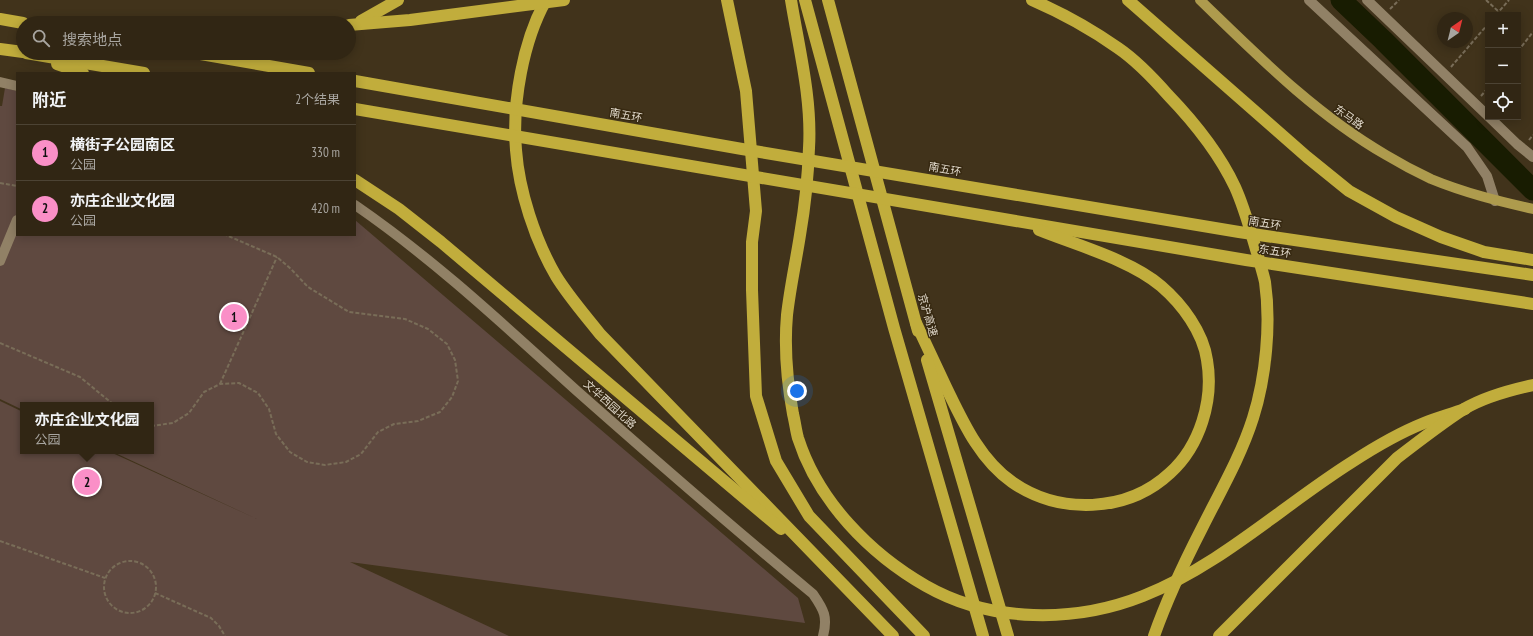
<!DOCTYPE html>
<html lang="zh">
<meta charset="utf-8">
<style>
:root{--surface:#312614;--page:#3d3222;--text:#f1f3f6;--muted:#a8a5a0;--line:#4c4334;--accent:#fa8fc7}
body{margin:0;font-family:"PT Sans Narrow","Noto Sans SC",sans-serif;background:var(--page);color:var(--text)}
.controls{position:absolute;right:12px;top:12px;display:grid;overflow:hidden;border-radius:0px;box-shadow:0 2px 10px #0003}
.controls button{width:36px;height:36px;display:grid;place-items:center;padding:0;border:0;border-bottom:1px solid var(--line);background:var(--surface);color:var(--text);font:20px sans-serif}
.compass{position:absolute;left:1437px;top:12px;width:36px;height:36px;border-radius:50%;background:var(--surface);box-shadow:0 2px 10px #0003;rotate:35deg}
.you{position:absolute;left:797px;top:391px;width:14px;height:14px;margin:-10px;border:3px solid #fff;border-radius:50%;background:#1a73e8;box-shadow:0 0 0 6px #1a73e833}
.badge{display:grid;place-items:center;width:26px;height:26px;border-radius:50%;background:var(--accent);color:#111;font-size:13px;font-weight:700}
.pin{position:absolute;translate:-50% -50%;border:2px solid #fff;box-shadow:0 1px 4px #0006}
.popup{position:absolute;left:20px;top:402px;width:134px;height:52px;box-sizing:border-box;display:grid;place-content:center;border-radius:0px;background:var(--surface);filter:drop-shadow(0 1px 3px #0005);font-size:13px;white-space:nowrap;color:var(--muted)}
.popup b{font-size:15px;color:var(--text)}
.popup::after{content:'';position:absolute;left:50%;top:100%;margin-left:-8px;border:8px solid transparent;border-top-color:var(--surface)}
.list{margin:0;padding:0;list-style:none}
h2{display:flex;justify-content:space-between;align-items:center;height:52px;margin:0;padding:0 16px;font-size:17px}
h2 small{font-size:13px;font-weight:400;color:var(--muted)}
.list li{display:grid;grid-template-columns:26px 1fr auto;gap:12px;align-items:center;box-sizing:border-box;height:56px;padding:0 16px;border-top:1px solid var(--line)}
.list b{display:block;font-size:15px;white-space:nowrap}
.list p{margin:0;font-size:13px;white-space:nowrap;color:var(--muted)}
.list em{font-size:13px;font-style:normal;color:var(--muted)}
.icon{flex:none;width:22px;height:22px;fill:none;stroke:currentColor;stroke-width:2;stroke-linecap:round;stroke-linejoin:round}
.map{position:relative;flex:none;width:1533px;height:636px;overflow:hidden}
.search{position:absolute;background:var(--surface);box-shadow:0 2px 10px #0003;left:16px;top:16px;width:340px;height:44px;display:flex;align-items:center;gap:10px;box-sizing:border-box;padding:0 14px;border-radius:22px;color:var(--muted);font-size:15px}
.panel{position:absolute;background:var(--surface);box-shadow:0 2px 10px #0003;left:16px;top:72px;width:340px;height:164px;border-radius:0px}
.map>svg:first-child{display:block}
.green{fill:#5f4940}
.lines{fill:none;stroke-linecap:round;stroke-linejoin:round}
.river{stroke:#181c01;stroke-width:21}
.path{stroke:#796d58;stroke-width:2;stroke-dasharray:4 2;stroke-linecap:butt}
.minor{stroke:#918166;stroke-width:10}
.major{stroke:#ae9b4d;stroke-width:10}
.highway{stroke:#c1ad3c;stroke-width:12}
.labels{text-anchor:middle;stroke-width:3;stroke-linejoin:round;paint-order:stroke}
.street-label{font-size:11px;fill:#dfd7c9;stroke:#372911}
</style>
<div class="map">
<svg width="1533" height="636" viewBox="0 0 1533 636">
<rect width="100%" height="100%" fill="#41331b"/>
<path class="green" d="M5,88L17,91V235H355V220L798,598L805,623L350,562L509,636H0V401L23,412V451H108L257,519L111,451H151V405H23V410L0,399V106H2Z"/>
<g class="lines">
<path class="river" d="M1341,0L1383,40L1533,190"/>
<g class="path">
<path d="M1486,0L1499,12"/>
<path d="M1390,9L1399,0"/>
<path d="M1496,15L1509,0"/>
<path d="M1518,51L1533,32"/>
<path d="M1451,67L1488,24"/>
<path d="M1481,96L1488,88"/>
<path d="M1529,140L1533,135"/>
<path d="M0,183L17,186"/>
<path d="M0,343L80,377L114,405"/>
<path d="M220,384L277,257"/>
<path d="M151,426L173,423L189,413L204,392L220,384L239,383L258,393L269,409L276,434L290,452L307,462L325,465L346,462L361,454L378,432L394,424L418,421L440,412L452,397L458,381L455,360L447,344L428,329L405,319L349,312L308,287L291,269L277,257L226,235"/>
<path d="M0,541L105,578"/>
<circle cx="130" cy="587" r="26"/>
<path d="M155,593L211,618L219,626L225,636"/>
</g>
<g class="minor">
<path d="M1309,0L1467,147L1487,176L1495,201"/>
<path d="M1367,0L1488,116"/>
<path d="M0,82L17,86"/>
<path d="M1489,117L1517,144L1533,157"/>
<path d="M355,205C435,260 505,326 577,391C655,460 733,528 813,594C824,610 828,617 823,636"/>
<path d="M0,261L17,220"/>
</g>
<path class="major" d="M1200,0C1258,56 1315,114 1386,155C1401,164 1416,172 1431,179C1465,193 1498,201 1533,209"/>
<g class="highway">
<path d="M546,0C523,41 512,103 516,150C519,191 535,240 556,276C569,297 585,315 600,334L893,636"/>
<path d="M727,0L746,91L756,211L752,242V290L756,396L776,461L809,516L924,636"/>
<path d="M791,0C799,49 812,99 809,148C808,177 805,206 800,235C796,261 790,288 787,315C784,349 787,381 793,414C795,422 796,431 798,438C818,501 870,554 926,586C991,623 1075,623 1143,596C1221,565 1282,506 1352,462C1375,447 1399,433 1424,423C1437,418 1451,414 1465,409"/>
<path d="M805,0L894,328L983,636"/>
<path d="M828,0L918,331"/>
<path d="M1032,0C1062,13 1091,29 1118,48C1137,61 1153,78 1168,95C1194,122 1219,153 1235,187C1245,209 1251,233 1258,256C1260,264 1263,273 1265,282C1271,323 1266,377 1253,418C1241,456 1220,492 1202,528C1184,563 1167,599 1154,636"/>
<path d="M1128,0L1307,157L1349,191L1396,217L1441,237L1484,252L1533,260"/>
<path d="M0,19L23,23"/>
<path d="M361,21L398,0"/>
<path d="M349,25L410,20L564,0"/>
<path d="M0,49L23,52"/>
<path d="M26,53L144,73"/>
<path d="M195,53L309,73"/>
<path d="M57,64L83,73"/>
<path d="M355,81L742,149L1239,232L1533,275"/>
<path d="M355,109L1246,260L1533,304"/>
<path d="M355,180L399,209L441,242L781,529"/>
<path d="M916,323C926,344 936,366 946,387C963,422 980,460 1012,482C1059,515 1127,513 1170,473C1200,446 1214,400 1207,360C1203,332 1182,304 1161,286C1131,260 1076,245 1039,230"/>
<path d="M927,360L1008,636"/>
<path d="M1219,636L1397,458C1419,441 1441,424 1464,409C1484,397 1510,390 1533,385"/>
</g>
</g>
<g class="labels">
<g class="street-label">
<text transform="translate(626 115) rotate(10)" y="4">南五环</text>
<text transform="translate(1349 117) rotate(35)" y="4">东马路</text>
<text transform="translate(945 169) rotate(10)" y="4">南五环</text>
<text transform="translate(1265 223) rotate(9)" y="4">南五环</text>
<text transform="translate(1275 251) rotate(9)" y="4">东五环</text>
<text transform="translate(928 315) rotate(74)" y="4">京沪高速</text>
<text transform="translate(610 404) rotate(42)" y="4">文华西园北路</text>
</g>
</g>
</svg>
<div class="controls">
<button>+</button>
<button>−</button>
<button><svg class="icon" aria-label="locate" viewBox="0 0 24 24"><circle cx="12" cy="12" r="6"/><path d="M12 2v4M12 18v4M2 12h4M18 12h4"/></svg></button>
</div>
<svg class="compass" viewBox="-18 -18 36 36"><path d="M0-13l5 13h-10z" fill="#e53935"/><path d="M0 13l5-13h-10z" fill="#a8a5a0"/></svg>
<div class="you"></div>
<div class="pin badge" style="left:234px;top:317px">1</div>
<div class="pin badge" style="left:87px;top:482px">2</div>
<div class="popup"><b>亦庄企业文化园</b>公园</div>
<div class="search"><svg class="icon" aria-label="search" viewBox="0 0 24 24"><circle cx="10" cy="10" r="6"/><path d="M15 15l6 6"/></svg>搜索地点</div>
<section class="panel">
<h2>附近<small>2个结果</small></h2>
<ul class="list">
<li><span class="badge">1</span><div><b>横街子公园南区</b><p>公园</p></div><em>330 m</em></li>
<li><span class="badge">2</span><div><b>亦庄企业文化园</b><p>公园</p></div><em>420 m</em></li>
</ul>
</section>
</div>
